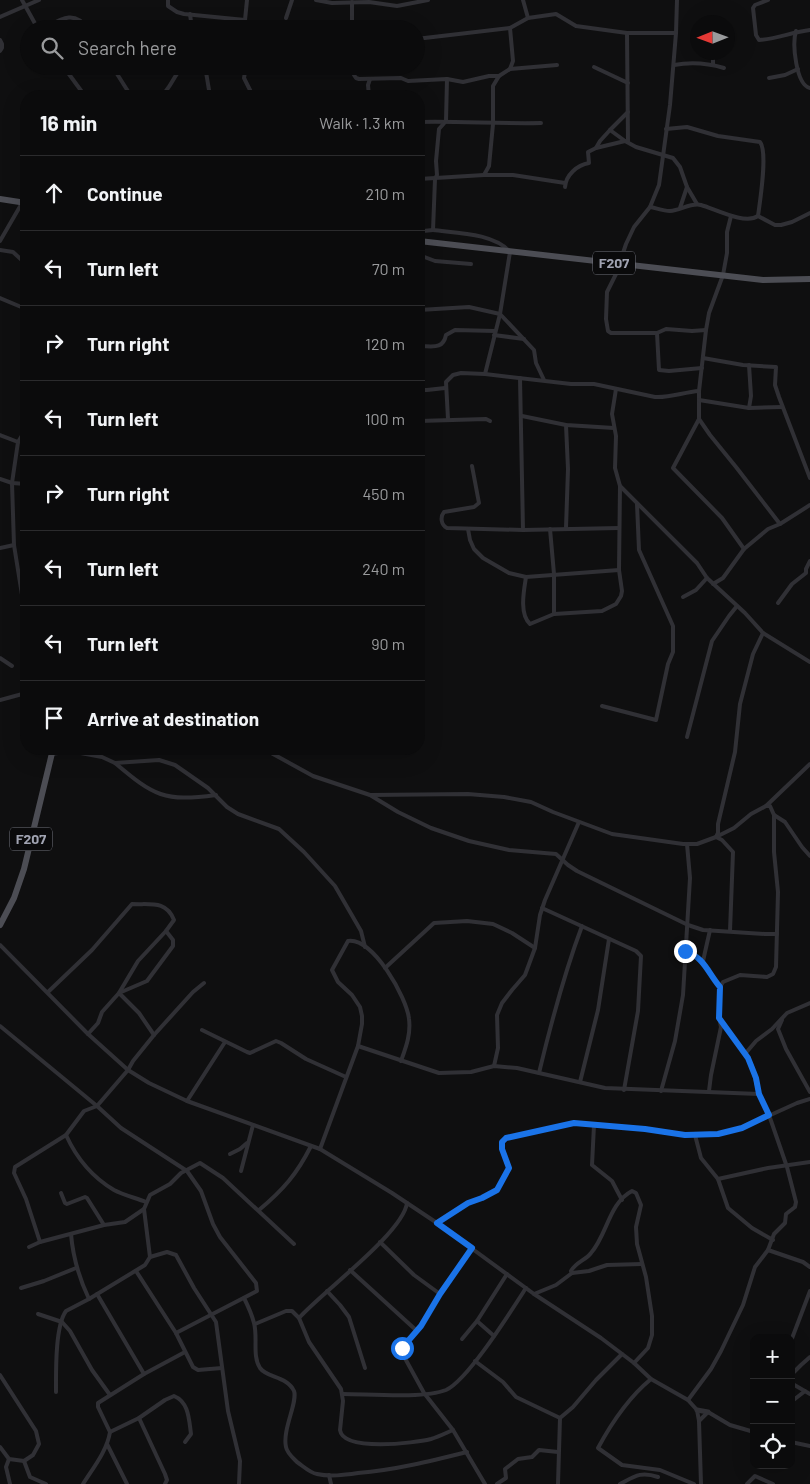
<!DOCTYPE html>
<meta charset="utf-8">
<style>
:root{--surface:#0b0b0c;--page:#19191a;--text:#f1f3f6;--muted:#9a9b9d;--line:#2b2b2d}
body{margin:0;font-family:Barlow,sans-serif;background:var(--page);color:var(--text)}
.controls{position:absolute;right:15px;bottom:15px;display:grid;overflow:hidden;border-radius:10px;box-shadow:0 5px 20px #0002}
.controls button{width:45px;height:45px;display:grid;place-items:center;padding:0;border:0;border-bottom:1px solid var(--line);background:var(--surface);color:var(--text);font:25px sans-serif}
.compass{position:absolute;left:690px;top:15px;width:45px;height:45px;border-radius:50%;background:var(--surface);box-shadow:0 5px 20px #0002;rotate:269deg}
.stop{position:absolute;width:15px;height:15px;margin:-11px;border:4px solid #1a73e8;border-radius:50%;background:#fff}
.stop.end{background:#1a73e8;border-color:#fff;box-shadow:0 1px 5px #0008}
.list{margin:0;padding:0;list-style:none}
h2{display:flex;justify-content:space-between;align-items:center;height:65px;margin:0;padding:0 20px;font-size:21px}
h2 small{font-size:16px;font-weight:400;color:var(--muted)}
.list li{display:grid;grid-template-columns:32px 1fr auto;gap:15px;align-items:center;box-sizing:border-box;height:75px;padding:0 20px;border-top:1px solid var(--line)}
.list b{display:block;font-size:19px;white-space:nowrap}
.list em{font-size:16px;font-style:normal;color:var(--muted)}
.icon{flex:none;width:28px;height:28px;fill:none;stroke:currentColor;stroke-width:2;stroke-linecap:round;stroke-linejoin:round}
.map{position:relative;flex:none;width:810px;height:1484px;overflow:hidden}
.search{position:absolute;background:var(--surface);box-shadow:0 5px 20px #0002;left:20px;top:20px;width:405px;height:55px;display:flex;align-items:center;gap:12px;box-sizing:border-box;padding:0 18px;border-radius:28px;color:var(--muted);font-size:19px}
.panel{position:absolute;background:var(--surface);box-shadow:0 5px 20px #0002;left:20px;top:90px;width:405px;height:665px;border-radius:20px}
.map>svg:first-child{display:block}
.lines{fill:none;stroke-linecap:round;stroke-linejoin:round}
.minor{stroke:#303035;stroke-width:4}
.tertiary{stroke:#303035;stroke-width:5}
.primary{stroke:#4c4d54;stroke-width:6}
.route{stroke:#1a73e8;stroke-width:6}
.labels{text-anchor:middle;stroke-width:4;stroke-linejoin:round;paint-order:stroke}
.shield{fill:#0a0a0b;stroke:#73757f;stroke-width:1}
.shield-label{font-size:14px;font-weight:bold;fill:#a0a3b1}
</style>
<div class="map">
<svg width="810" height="1484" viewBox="0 0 810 1484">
<rect width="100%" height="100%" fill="#0f0f10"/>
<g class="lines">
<g class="minor">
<path d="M22,0L38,29"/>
<path d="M168,0V6L177,12L184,14L245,20"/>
<path d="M247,0L245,20L247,29"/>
<path d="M316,0L332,3L369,2L397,6L428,0"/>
<path d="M523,0L528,18"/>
<path d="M677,0L676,33L670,105L659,185L650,207L634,227L626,244L616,274L607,292L606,319L608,331L611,333H657L666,329L692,331L706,330"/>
<path d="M768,0L755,5L753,8L756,35L759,40C777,39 792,32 810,30"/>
<path d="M190,14L192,29"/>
<path d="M0,17L39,0"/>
<path d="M286,18L292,0"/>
<path d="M43,29C61,19 74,9 88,29"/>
<path d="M352,29V2"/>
<path d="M796,31C792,44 796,85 810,88"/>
<path d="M627,33L628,142"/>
<path d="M416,39L510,28"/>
<path d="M0,40L2,44V48L0,51"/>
<path d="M674,65C691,62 707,63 724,68"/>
<path d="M713,65V52"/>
<path d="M63,66L85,96"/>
<path d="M112,66L131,96"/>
<path d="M205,66L210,96"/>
<path d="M246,66L244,78L253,96"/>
<path d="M355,66L354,75L356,78L359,79L401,78L408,81L447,79L463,82L489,76H499"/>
<path d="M594,67L628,83"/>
<path d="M510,69L513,61L510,28L528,18L556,14L576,26L627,33H676"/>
<path d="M769,78L785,75L798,69"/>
<path d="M161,96C172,87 173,75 184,66"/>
<path d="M369,96L368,85L370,79"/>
<path d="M419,122C460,121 500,124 541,123"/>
<path d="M666,129L687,127L718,136L760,142C768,152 760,201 758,216"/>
<path d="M610,130L625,141"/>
<path d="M596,148L625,141L636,147L673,158L680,167L687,187L697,204"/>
<path d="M484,175L489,166L493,124V86L499,76L510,69L557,65"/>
<path d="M419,179L484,175H513L565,183"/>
<path d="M565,187C566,175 577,165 589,163L588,152L596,148L600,141L610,130L628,112"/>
<path d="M650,207C656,208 663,211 670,211C680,211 691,202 701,205C715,209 745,225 758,216L775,225H781L792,222L810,213"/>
<path d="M680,208L687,187"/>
<path d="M731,216L727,232V253L723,275L709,313L706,330L699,391V419L673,468L722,518L744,549"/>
<path d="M433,230C456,233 494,233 510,252L500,314L485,374"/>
<path d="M419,234L423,231L433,230L435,179L437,175L436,161L439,129L446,121L447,79"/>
<path d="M0,241L22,203"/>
<path d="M0,250L13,252L26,264"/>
<path d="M419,255L435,261L471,264"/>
<path d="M0,298L26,309"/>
<path d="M419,310L469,307L500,314L534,350L536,363L544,380"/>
<path d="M657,333L659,370L669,371L702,368"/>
<path d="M494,335L524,339"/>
<path d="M419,346C432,346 443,350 446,335L455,330L495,331"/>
<path d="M703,358L743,365L776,367L775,385L779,397L810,478"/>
<path d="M749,365L751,396L749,408"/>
<path d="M520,378L523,530"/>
<path d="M419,390H427L445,388"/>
<path d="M699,400L749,408L782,407"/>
<path d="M522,416L566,425L614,428"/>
<path d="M448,419L446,382L453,375L461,373L485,374L571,384H594L655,397C670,398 684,392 699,391"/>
<path d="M699,419L710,435L736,467L780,524"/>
<path d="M419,421L486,419L490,421"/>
<path d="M566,425L568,469L566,528"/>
<path d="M26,429L18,442L12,483L14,545L26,620"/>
<path d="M0,435L18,442"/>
<path d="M472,466L479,503L474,507L444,512C440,517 441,525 447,528L523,530L619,528"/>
<path d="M0,479L12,483L26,484"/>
<path d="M620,486L697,563L707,578L745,613L763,633L810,662"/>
<path d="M468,529L470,540L474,549L483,558L509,573L526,577L619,570"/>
<path d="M550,529L554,574V614"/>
<path d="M0,548L14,545"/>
<path d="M526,577C524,590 519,614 530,624L554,614L602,611L616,604L621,596L622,591L619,570L620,486L615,468L616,436L612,414L616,389"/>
<path d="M713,584L723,578L744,549L768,529L780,524L810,505"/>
<path d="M683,597L696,590L707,578"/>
<path d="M778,603L792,584L806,573V569L810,561"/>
<path d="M0,658L12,666"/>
<path d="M0,700L26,693"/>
<path d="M602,706L656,720L668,664L673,652V626L639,550L637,504"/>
<path d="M687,737L712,641L729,616L737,606"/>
<path d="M264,749L313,776L370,795L398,812L431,828L469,841L509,850L556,854L568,865L577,871L688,925L703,930L765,934H777"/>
<path d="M52,754L70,751L102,757L115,763L159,760L175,765L208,788L227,807L238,814L279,829L304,852L335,886L361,931L365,947"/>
<path d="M115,763C154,796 164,802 216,795"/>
<path d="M370,795L468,794L504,797L531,802L553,812L612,834L683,844H697L716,837L734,828L751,814L766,806H770L774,815V852L778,892L776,967L773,974L767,977L740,975L723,982L720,987L719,1017L721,1027L711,1075L709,1091"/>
<path d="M766,806L810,764"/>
<path d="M774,815L785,822L802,847L810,856"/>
<path d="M542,908L636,951L641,956L638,1011L624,1090"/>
<path d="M730,931L733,852L722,840L716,837L718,833V824L735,752L740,704L753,654L763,633"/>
<path d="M0,945L88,1034L128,1070L149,1083L187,1101L320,1149L392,1193L437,1223L534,1294L601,1338L634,1363L651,1379L688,1400L697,1410L699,1421L701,1484"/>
<path d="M685,951C704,957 708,973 720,987"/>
<path d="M703,961L710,930"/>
<path d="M385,968L434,923L467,921L493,924L512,933L535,948"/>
<path d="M48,992L92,950L132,904C150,905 166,900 174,920L166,931L173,940V946L147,981L119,993L102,1012L98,1023L88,1034"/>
<path d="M782,1020L778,1029L786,1049L810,1092"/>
<path d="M0,1026L97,1106L121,1128L187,1171L201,1191L213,1224L220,1237L256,1283L257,1291L176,1333"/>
<path d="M202,1030L247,1052L250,1053L276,1041L281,1043L306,1059L346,1077"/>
<path d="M154,1035L139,1013L119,993L138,961L166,931"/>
<path d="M358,1046L439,1073L471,1072L494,1066L517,1068L605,1088L759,1094"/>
<path d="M745,1054L756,1041L772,1029L787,1013L810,1003"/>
<path d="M494,1066L498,1048L497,1015L502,1003L512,990L525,975L535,948L540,915L545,900L579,822"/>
<path d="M539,1073C551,1023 564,974 582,926"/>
<path d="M580,1082L598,1010L609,939"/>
<path d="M661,1091L675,1041L683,995L690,878L687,844"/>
<path d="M187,1101L225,1042"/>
<path d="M594,1125L592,1165L612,1181L622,1200"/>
<path d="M66,1135C76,1157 92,1177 114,1190C123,1195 136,1198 146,1202"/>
<path d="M695,1135L701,1158L718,1179L768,1168L810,1162"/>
<path d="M320,1149L358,1046L362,1024V1016L360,1007L352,995L338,982L332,970L348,941C373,937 407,998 409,1019C411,1034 406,1047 401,1061"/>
<path d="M230,1154L240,1149L247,1143"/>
<path d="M241,1171L253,1125"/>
<path d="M718,1179L728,1208L752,1228L773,1240"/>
<path d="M61,1193L65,1203L67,1204L85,1197L87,1198L104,1225"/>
<path d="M259,1210C283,1190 297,1174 311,1146"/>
<path d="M437,1223L468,1203L482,1198L497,1190L509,1168L502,1149V1142L506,1138L574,1123L645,1129L685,1135L718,1134L742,1128L797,1103L810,1099"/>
<path d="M71,1234C73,1258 79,1278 89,1299"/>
<path d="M40,1242L26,1199L14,1173L15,1167L66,1135L84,1111L97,1106L128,1070L133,1061L154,1035L193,992L204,983"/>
<path d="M380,1242L414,1275L440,1294"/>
<path d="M29,1247L40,1242L104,1225L125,1222L144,1209"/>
<path d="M472,1248L440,1294L421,1326L401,1351L424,1393L453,1430L485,1484"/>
<path d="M768,1250L803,1262L810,1267"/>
<path d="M150,1257L167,1252L176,1255L194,1288L216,1322L228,1411L240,1461L239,1484"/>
<path d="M350,1270L417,1331"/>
<path d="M136,1271L176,1333L193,1367L198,1370L222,1368"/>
<path d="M572,1273L571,1271C576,1262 586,1260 591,1253C607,1235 609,1203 632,1191L636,1193L641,1205L636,1227L637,1244L646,1277L652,1316V1335L648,1348L634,1363"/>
<path d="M21,1288L44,1281L76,1268"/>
<path d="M327,1291L340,1305L349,1317L365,1368"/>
<path d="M97,1294L144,1374"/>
<path d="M534,1294L556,1285L572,1273L589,1271L607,1265L642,1264"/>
<path d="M244,1298C248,1306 252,1315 254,1323C258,1337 252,1356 260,1368C267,1378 287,1376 294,1391C298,1402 282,1430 286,1447C287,1453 293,1458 297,1462C303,1466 310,1473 317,1474C330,1477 344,1475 358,1473C395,1470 431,1461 467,1452"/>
<path d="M38,1314L62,1322L70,1331L92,1370L110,1395"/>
<path d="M299,1318C322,1292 403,1233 407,1203"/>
<path d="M477,1321L494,1336"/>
<path d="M255,1324L286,1311H292L299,1318L309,1342L341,1389L343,1401L340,1430C343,1452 415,1443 431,1439C438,1437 446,1433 453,1430"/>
<path d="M462,1339L477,1321L507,1274"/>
<path d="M791,1341L810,1291"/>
<path d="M475,1361L503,1382L516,1397L560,1418"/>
<path d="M0,1375L36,1431L39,1444L33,1455L24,1461L9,1459L0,1447"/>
<path d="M791,1375L801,1365L810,1357"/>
<path d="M651,1379C628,1398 612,1422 598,1448L622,1465L660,1470L694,1484"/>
<path d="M791,1383L810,1394"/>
<path d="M56,1392C56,1372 55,1326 66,1311L89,1299L145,1265L150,1257L144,1209L150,1195L170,1184L181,1173L200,1163L223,1178L294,1244"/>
<path d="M343,1394C368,1394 423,1399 446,1390C468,1380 511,1311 526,1288"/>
<path d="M688,1400L711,1369L721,1351L743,1305L755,1267L768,1250L774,1234L785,1223L786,1214L795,1207L796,1202L787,1167L769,1115L759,1094L752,1066L748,1058L721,1020"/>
<path d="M791,1402L805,1391"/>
<path d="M139,1418L165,1474L167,1480L165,1484"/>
<path d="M699,1421L708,1412L730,1425L754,1432"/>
<path d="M110,1432L139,1418L165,1400L174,1396C189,1402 189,1420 191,1434L185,1442"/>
<path d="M791,1442L810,1446"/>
<path d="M107,1444L127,1484"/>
<path d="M9,1459L6,1467L10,1484"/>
<path d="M24,1461L30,1477L46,1484"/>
<path d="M329,1475L331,1484"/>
<path d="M83,1484C93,1468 107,1451 110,1432L98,1407V1403L144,1374L185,1352"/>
<path d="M497,1484L506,1478L505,1469L518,1459L532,1457L539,1450L558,1452"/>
<path d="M558,1484L560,1418L573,1407L596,1380L622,1354"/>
<path d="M620,1484C635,1476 641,1471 658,1477"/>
<path d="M747,1484L755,1476L773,1484"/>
</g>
<path class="tertiary" d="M697,1410L708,1412"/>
<g class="primary">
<path d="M0,199L26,203"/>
<path d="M419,241L763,280L810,279"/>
<path d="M0,925L14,898L24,869L53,749"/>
</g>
</g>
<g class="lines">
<path class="route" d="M402,1348L421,1326L440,1294L472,1248L437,1223L468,1203L482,1198L497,1190L509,1168L502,1149V1142L506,1138L574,1123L645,1129L685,1135L718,1134L742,1128L769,1115L759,1094L756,1078L748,1058L719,1018L720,987C708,973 704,957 685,951"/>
</g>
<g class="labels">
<g class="shield">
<rect x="593" y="251.5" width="42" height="23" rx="4"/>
<rect x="10" y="827.5" width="42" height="23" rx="4"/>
</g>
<g class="shield-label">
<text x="614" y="268">F207</text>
<text x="31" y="844">F207</text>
</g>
</g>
</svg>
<div class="controls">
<button>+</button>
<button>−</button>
<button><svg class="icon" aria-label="locate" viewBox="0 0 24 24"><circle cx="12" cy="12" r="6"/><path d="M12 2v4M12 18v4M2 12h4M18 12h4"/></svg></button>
</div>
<svg class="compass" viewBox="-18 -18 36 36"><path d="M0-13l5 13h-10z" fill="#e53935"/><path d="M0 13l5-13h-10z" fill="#9a9b9d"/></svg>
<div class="stop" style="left:402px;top:1348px"></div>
<div class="stop end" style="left:685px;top:951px"></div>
<div class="search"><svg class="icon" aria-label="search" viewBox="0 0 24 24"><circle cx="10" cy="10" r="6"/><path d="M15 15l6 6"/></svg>Search here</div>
<section class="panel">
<h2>16 min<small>Walk · 1.3 km</small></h2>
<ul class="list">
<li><svg class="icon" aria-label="ahead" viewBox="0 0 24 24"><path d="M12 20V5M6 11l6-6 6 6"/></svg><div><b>Continue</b></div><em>210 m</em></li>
<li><svg class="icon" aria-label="left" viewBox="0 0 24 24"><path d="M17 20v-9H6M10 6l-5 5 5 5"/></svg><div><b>Turn left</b></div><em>70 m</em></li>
<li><svg class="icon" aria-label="right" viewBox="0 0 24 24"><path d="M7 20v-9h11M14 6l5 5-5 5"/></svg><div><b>Turn right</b></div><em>120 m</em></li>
<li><svg class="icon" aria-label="left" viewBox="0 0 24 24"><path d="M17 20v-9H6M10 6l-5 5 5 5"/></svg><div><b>Turn left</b></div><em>100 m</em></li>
<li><svg class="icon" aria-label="right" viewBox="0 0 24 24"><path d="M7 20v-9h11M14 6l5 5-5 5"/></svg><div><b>Turn right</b></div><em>450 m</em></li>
<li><svg class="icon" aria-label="left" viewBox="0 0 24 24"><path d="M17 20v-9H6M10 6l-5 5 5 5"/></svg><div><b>Turn left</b></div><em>240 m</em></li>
<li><svg class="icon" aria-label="left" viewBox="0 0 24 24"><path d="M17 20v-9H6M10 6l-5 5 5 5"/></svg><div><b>Turn left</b></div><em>90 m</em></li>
<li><svg class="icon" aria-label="arrive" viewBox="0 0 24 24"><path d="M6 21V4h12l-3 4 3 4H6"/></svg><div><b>Arrive at destination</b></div></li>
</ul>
</section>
</div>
